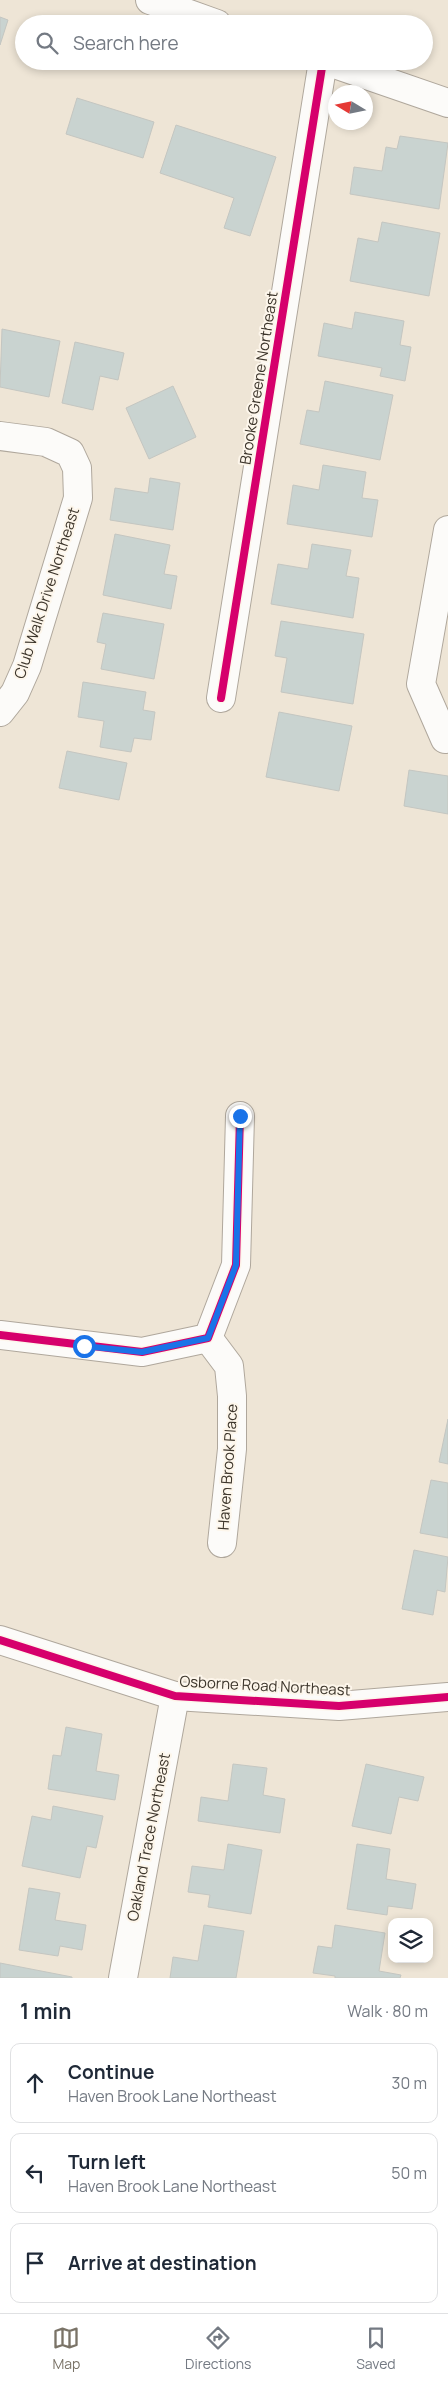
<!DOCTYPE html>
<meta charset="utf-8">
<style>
:root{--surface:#fff;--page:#f2f2f3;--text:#1f2937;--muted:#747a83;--line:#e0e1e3;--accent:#7a7367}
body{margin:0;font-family:Manrope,sans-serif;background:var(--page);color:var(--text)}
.controls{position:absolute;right:15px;bottom:15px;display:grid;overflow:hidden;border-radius:10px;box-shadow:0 2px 8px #0003}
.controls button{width:45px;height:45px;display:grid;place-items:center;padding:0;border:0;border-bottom:1px solid var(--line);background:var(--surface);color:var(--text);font:25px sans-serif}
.compass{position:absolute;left:328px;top:85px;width:45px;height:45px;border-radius:50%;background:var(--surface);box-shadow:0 2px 8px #0003;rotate:280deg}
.stop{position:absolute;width:15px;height:15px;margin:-11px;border:4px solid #1a73e8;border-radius:50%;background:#fff}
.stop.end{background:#1a73e8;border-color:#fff;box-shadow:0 1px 5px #0008}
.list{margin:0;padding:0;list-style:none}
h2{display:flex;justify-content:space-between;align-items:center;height:65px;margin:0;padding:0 20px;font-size:21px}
h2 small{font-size:16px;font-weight:400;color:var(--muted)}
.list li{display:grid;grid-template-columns:32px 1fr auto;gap:15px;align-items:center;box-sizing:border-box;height:80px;margin:0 10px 10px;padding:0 10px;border:1px solid var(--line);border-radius:10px}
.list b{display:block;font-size:19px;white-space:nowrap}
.list p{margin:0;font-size:16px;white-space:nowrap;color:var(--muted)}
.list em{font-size:16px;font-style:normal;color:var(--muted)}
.icon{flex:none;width:28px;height:28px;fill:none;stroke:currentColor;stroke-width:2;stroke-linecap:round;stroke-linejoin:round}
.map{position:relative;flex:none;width:448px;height:1978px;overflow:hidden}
.search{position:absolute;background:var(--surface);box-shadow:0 2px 8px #0003;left:15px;right:15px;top:15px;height:55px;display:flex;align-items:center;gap:12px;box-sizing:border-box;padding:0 18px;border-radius:28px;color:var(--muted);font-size:19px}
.sheet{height:335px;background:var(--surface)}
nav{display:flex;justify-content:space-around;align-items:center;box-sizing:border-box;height:70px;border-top:1px solid var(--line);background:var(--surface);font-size:14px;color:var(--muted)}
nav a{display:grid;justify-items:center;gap:2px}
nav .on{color:var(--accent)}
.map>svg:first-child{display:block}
.building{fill:#c9d3d0;stroke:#c4c6c1}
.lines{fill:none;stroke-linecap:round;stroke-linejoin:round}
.street-casing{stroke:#afa79c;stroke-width:30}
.secondary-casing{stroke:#afa79c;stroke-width:30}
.street{stroke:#fcfbf9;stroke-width:28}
.secondary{stroke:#fcfbf9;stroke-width:28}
.cycleway-casing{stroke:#fdf6eb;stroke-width:11}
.cycleway{stroke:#d6006c;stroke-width:8}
.route{stroke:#1a73e8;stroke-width:6}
.labels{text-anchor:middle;stroke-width:4;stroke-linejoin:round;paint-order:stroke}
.street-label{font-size:15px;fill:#3c352b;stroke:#fdf6eb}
</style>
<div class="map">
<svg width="448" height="1978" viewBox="0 0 448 1978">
<rect width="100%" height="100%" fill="#eee5d6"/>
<g class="building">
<path d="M0,17L8,20L0,45Z"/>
<path d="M77,98L154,122L143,158L66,134Z"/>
<path d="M176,125L276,157L250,236L224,228L234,198L160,173Z"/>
<path d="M400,136L448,143L439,209L350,194L354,167L382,171L386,147L397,149Z"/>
<path d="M382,222L440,233L429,296L350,281L358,238L378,242Z"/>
<path d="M355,312L404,321L400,345L411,347L405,381L380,376L382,368L318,356L324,323L352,329Z"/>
<path d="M2,329L60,341L49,397L0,387Z"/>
<path d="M75,342L124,353L118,380L100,376L93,410L62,403Z"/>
<path d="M325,381L393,395L380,460L300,444L307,410L319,412Z"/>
<path d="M173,386L196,437L149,459L126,408Z"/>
<path d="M323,465L366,472L362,498L378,500L372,537L287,524L293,485L319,490Z"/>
<path d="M150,478L180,483L173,530L110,520L115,488L148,493Z"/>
<path d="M115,534L170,545L164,574L177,576L171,609L103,595Z"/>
<path d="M312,544L351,550L346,576L359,578L353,618L271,604L278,564L308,569Z"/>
<path d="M103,613L164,624L154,679L101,669L106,644L97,642Z"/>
<path d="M281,621L364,634L353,704L281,692L287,658L275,656Z"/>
<path d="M83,682L146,692L143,710L155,712L151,740L134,738L131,752L100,747L104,721L78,717Z"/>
<path d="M279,712L352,726L339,791L266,777Z"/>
<path d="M67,751L127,763L119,800L59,788Z"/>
<path d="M409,770L448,776V814L404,806Z"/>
<path d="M448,1419V1464L439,1462Z"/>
<path d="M431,1480L448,1483V1538L420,1533Z"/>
<path d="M414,1550L448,1557L445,1592L437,1590L433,1615L402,1609Z"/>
<path d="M66,1727L102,1734L96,1771L119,1775L115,1800L48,1789L53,1755L61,1756Z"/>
<path d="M233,1764L267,1768L263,1795L285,1799L280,1833L198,1821L201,1797L228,1801Z"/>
<path d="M366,1764L424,1777L418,1801L399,1797L391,1834L352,1826Z"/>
<path d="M53,1806L103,1816L96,1848L87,1846L80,1878L22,1866L32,1816L51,1820Z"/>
<path d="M228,1844L262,1850L251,1914L208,1907L210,1895L188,1892L192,1866L224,1870Z"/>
<path d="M357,1844L390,1849L386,1879L416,1884L412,1909L388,1906L387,1915L347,1909Z"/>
<path d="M29,1888L60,1893L55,1920L86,1925L82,1950L60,1946L58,1956L19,1950Z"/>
<path d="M204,1925L244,1931L236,1978H170L173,1957L198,1961Z"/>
<path d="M335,1925L385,1933L379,1971L401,1975L400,1978H335V1976L313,1973L318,1946L332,1948Z"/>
<path d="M0,1963L72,1977V1978H0Z"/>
</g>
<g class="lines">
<defs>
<g id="street">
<path d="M0,436L46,442L70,453L77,468L78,498L27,666L15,693L0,712"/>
<path d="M221,698L323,61"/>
<path d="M445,739L421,684L448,530"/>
<path d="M0,1335L142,1352L208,1338L236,1265L240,1116"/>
<path d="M208,1338L229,1366L232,1396V1449L222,1543"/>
<path d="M123,1978L175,1696"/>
</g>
<g id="secondary">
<path d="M150,0L217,24"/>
<path d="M326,61L448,103"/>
<path d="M0,1640L175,1696L339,1706L448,1697"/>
</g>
</defs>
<use href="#street" class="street-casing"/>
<use href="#secondary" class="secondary-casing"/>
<use href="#street" class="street"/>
<use href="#secondary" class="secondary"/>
<defs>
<g id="cycleway">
<path d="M221,698L323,61"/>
<path d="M0,1335L142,1352L208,1338L236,1265L240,1116"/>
<path d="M0,1640L175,1696L339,1706L448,1697"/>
</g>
</defs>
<use href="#cycleway" class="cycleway-casing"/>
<use href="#cycleway" class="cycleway"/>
</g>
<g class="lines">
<path class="route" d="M84,1346L142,1352L208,1338L236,1265L240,1116"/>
</g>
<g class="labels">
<g class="street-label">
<text transform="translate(259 378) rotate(-81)" y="5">Brooke Greene Northeast</text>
<text transform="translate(47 593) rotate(-72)" y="5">Club Walk Drive Northeast</text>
<text transform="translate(228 1467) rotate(-86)" y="5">Haven Brook Place</text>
<text transform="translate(265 1686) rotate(3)" y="5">Osborne Road Northeast</text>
<text transform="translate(149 1837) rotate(-79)" y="5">Oakland Trace Northeast</text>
</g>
</g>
</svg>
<div class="controls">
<button><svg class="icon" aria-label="layers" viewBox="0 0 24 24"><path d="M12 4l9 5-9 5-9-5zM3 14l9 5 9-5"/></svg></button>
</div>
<svg class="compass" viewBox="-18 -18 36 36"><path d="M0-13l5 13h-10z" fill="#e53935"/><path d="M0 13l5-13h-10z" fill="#747a83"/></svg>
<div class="stop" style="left:84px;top:1346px"></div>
<div class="stop end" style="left:240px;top:1116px"></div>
<div class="search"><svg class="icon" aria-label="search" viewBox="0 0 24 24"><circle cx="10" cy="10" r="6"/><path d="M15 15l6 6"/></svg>Search here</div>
</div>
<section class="sheet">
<h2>1 min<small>Walk · 80 m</small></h2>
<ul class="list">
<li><svg class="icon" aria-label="ahead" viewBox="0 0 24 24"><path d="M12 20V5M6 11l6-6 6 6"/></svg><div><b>Continue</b><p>Haven Brook Lane Northeast</p></div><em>30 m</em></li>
<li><svg class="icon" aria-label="left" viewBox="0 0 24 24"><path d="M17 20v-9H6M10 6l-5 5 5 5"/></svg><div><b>Turn left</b><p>Haven Brook Lane Northeast</p></div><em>50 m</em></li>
<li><svg class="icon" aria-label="arrive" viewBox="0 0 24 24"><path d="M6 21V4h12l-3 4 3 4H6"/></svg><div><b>Arrive at destination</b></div></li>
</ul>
</section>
<nav>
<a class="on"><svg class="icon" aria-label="map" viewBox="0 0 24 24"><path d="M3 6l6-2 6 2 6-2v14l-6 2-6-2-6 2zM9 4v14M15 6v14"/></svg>Map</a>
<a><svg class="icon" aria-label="directions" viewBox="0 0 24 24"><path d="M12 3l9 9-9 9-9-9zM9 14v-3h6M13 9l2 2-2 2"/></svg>Directions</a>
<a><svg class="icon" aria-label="saved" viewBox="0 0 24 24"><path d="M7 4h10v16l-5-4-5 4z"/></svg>Saved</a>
</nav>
